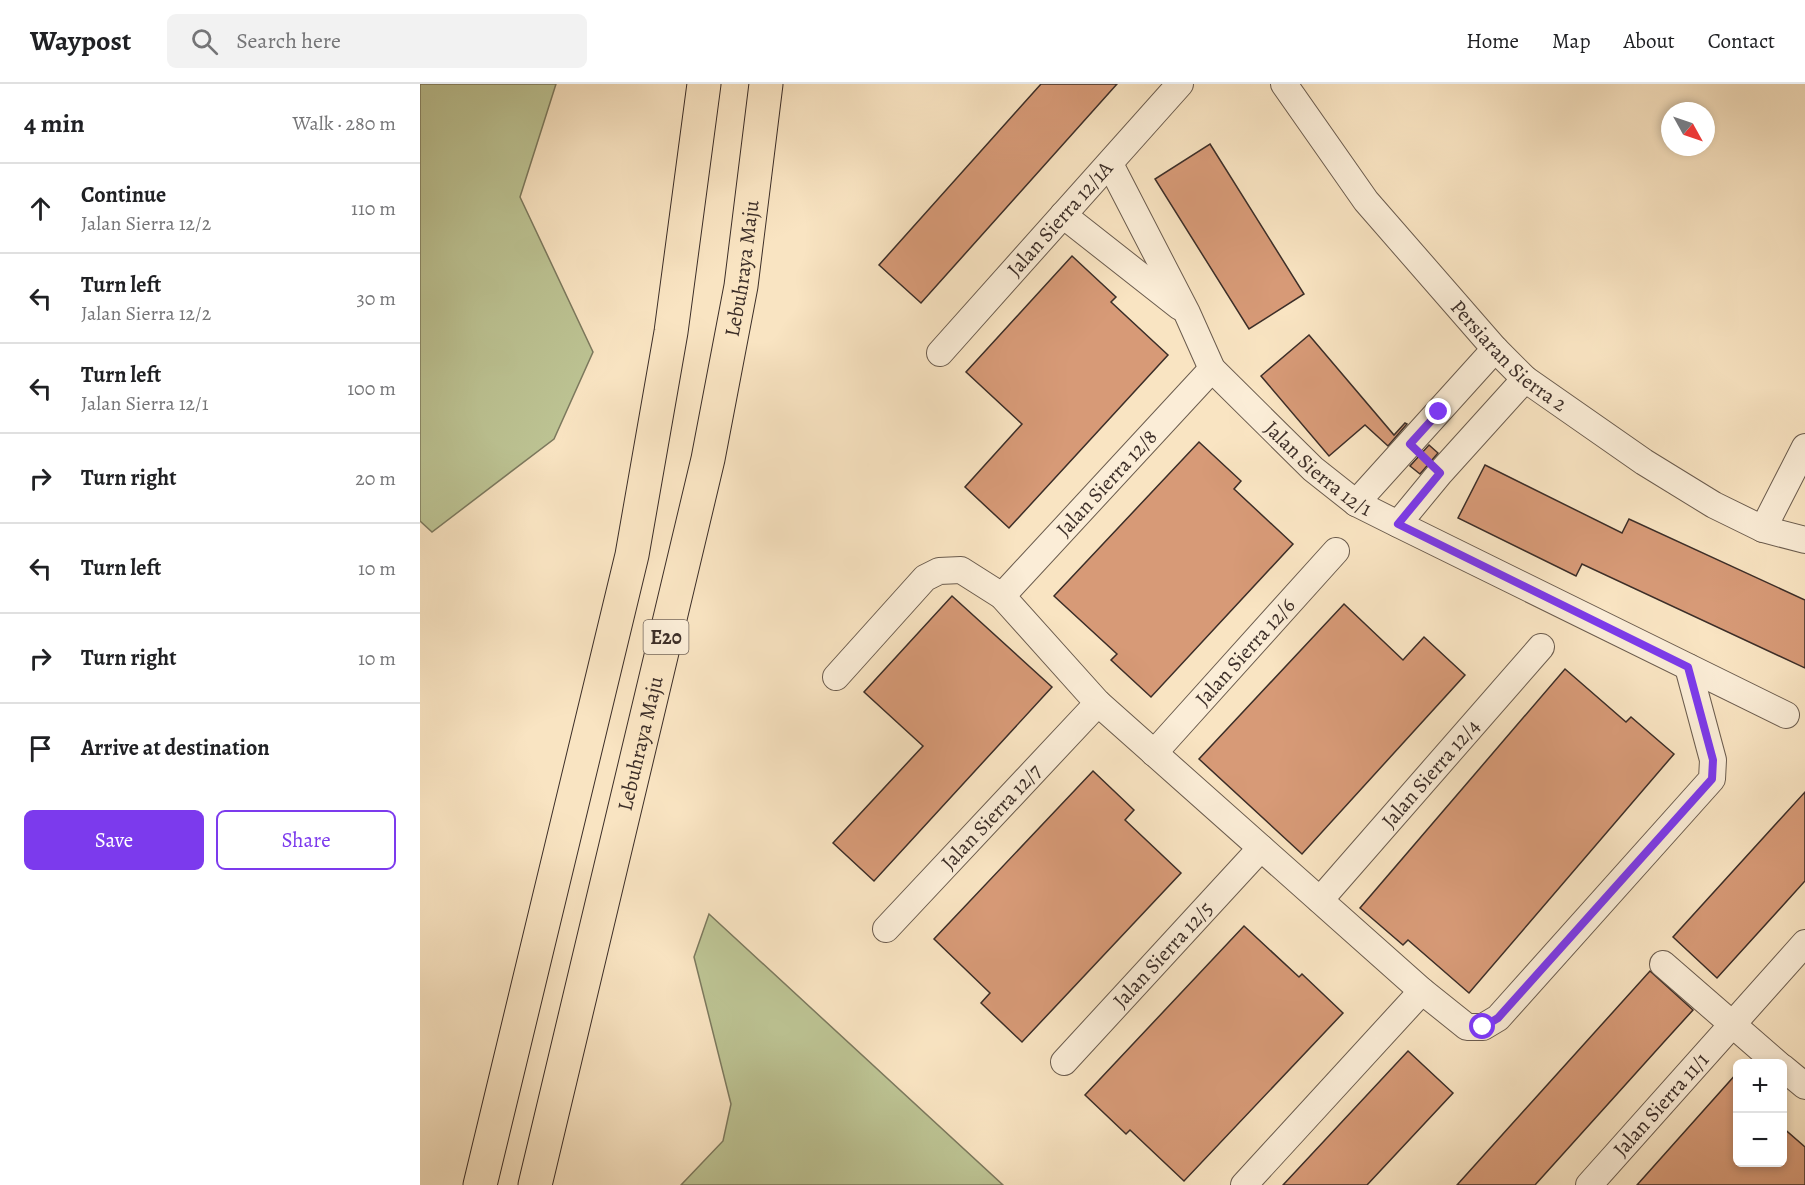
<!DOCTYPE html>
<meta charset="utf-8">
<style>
:root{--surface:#fff;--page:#f2f2f2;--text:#202124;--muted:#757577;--line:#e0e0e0;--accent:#7c3aed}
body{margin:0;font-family:Alegreya,serif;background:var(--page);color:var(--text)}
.controls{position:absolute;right:18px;bottom:18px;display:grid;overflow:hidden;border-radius:9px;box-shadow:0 3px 9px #0003}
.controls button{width:54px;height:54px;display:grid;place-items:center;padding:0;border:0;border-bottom:2px solid var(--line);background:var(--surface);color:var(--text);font:30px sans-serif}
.compass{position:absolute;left:1241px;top:18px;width:54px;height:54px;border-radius:50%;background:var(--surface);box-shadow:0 3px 9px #0003;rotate:130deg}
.stop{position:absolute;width:18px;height:18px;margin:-14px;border:4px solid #7c3aed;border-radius:50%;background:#fff}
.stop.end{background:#7c3aed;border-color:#fff;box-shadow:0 2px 6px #0008}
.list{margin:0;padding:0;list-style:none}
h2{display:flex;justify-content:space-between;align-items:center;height:78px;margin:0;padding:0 24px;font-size:26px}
h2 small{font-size:20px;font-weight:400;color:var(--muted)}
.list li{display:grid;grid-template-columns:39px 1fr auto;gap:18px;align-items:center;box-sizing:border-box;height:90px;padding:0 24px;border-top:2px solid var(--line)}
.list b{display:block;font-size:22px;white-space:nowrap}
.list p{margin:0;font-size:20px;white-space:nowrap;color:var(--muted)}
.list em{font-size:20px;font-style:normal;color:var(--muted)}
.actions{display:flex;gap:12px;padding:18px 24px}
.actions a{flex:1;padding:14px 0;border:2px solid var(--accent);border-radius:9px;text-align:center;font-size:21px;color:var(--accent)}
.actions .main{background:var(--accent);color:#fff}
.icon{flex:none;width:33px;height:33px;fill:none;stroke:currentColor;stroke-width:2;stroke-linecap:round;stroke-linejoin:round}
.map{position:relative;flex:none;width:1385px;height:1101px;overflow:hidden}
header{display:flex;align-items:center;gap:36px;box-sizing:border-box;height:84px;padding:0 30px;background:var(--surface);border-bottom:2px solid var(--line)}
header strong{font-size:28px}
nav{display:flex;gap:33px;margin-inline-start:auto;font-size:21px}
.search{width:420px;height:54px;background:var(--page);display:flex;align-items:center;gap:15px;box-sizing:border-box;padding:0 21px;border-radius:9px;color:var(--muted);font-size:22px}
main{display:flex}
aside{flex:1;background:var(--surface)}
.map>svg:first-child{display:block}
.green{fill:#bdc494;stroke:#7c795e;stroke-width:1.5}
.building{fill:#d79a77;stroke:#3c2e28;stroke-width:1.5}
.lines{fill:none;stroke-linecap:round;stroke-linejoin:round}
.minor-casing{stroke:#6b5c4e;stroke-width:28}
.highway-casing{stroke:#3c2e28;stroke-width:35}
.minor{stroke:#fbedd7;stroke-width:26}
.highway{stroke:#f9e4c2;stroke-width:33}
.route{stroke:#7c3aed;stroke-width:8}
.labels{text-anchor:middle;stroke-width:6;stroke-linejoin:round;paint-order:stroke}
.shield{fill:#fbedd7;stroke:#75675c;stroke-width:1.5}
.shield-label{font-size:20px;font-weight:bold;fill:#3c2e28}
.street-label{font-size:21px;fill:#3c2e28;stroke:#fbedd7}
</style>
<header>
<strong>Waypost</strong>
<div class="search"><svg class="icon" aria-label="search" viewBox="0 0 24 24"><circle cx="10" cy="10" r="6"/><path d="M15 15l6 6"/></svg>Search here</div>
<nav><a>Home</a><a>Map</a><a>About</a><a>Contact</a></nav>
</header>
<main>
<aside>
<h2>4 min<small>Walk · 280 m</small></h2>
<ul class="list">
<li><svg class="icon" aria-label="ahead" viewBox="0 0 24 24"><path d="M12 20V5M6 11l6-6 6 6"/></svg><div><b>Continue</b><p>Jalan Sierra 12/2</p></div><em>110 m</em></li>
<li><svg class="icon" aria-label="left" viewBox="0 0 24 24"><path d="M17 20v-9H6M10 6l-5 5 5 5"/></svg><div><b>Turn left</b><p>Jalan Sierra 12/2</p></div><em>30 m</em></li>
<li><svg class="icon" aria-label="left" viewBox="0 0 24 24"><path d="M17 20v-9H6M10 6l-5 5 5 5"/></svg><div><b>Turn left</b><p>Jalan Sierra 12/1</p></div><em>100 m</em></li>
<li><svg class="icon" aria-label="right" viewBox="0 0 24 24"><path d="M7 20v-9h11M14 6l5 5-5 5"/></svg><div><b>Turn right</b></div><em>20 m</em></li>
<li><svg class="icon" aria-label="left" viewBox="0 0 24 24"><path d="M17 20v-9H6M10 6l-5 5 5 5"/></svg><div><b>Turn left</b></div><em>10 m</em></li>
<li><svg class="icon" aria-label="right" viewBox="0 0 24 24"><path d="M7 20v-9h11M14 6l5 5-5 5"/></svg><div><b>Turn right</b></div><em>10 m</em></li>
<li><svg class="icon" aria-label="arrive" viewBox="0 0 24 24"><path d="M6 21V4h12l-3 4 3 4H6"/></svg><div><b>Arrive at destination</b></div></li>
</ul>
<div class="actions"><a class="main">Save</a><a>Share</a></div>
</aside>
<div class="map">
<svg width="1385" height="1101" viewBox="0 0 1385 1101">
<rect width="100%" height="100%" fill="#f9e4c2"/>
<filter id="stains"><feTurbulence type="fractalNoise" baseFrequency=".00333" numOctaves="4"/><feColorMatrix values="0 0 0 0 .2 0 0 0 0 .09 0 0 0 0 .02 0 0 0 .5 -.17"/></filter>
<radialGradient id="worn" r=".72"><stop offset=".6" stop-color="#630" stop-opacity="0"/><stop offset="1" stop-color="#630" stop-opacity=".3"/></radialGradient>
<g class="green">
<path d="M0,0H136L100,113L173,268L134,355L12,448L0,437Z"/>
<path d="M289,830L583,1101H261L303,1057L311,1020L274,873Z"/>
</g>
<g class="building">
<path d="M621,0H697L501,219L459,181Z"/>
<path d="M790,60L884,210L829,245L735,95Z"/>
<path d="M652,172L696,213L691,218L748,271L589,444L545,403L602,340L546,288Z"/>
<path d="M889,251L974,351L985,339L987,340L968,362L945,341L909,372L841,292Z"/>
<path d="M779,358L821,397L814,405L873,460L731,613L691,576L697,570L634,512Z"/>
<path d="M1009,361L1018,369L1000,390L990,382Z"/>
<path d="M1065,381L1202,449L1209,435L1385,516V584L1162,480L1156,492L1038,434Z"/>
<path d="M532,512L632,603L454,797L413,759L503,662L444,608Z"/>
<path d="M924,520L983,576L1004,553L1045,591L882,770L779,675Z"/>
<path d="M1145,585L1206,638L1211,633L1254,670L1049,909L988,856L983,861L940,824Z"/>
<path d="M673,687L714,726L705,736L761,789L602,958L561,919L570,909L514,855Z"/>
<path d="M1385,708V797L1297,894L1253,853Z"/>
<path d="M824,842L879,893L882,890L923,929L764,1097L710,1046L706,1050L665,1011Z"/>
<path d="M1230,887L1273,926L1243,959L1115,1101H1037Z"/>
<path d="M988,967L1033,1009L947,1101H863Z"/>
<path d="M1317,989V1078H1362V1043L1385,1063V1101H1217Z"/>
</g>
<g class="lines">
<defs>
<g id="minor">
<path id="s1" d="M864,0L946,117L1075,265L1105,295L1224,378L1294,421L1343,445L1385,456"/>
<path id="s2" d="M690,80L767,229L792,285L893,385L936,419L978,440L1366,631"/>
<path d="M643,131L760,223"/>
<path id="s3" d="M520,269L760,0"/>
<path d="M936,419L1075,265"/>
<path d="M978,440L1020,389L1105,295"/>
<path d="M1343,445L1385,363"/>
<path id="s4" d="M582,512L792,285"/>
<path d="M416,593L505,494L519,487L541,486L582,512L678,619L1002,907L1047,943H1063L1078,934L1292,695L1293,676L1268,583"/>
<path id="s5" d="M734,669L916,467"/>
<path id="s6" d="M900,816L1121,563"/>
<path id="s7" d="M466,845L678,619"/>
<path d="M1243,880L1358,980"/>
<path id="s8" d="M644,978L841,764"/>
<path d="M1362,983L1385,1002"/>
<path d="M824,1101L1002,907"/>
<path id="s9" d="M1169,1101L1385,859"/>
</g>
<g id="highway">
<path d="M60,1101L212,471L251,248L284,0"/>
<path id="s10" d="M115,1101L288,375L321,202L346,0"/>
</g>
</defs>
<use href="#minor" class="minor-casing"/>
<use href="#highway" class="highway-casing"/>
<use href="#minor" class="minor"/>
<use href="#highway" class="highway"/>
</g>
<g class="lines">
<path class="route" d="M1019,328L990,360L1020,389L978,440L1268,583L1293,676L1292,695L1078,934L1063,943"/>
</g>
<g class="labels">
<rect class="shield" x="223.5" y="536" width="45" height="34" rx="4.5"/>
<g class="shield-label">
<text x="246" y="560">E20</text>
</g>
<g class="street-label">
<text dy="7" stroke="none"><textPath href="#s3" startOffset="180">Jalan Sierra 12/1A</textPath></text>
<text dy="7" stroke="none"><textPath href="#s10" startOffset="940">Lebuhraya Maju</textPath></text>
<text dy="7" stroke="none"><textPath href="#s1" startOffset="354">Persiaran Sierra 2</textPath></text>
<text dy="7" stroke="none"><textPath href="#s2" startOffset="375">Jalan Sierra 12/1</textPath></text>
<text dy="7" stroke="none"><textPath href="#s4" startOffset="154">Jalan Sierra 12/8</textPath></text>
<text dy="7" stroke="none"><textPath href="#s5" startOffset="136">Jalan Sierra 12/6</textPath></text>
<text dy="7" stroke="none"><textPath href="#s10" startOffset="454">Lebuhraya Maju</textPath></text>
<text dy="7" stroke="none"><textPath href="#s6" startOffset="168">Jalan Sierra 12/4</textPath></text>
<text dy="7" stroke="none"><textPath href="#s7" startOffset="154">Jalan Sierra 12/7</textPath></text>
<text dy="7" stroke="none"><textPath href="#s8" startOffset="146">Jalan Sierra 12/5</textPath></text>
<text dy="7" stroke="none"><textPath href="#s9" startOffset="108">Jalan Sierra 11/1</textPath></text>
</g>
</g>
<rect width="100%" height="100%" filter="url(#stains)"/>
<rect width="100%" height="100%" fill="url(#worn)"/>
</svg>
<div class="controls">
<button>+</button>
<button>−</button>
</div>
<svg class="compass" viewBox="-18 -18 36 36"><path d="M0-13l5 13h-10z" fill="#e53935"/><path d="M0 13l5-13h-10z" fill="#757577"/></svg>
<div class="stop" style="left:1063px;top:943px"></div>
<div class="stop end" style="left:1019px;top:328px"></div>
</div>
</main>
